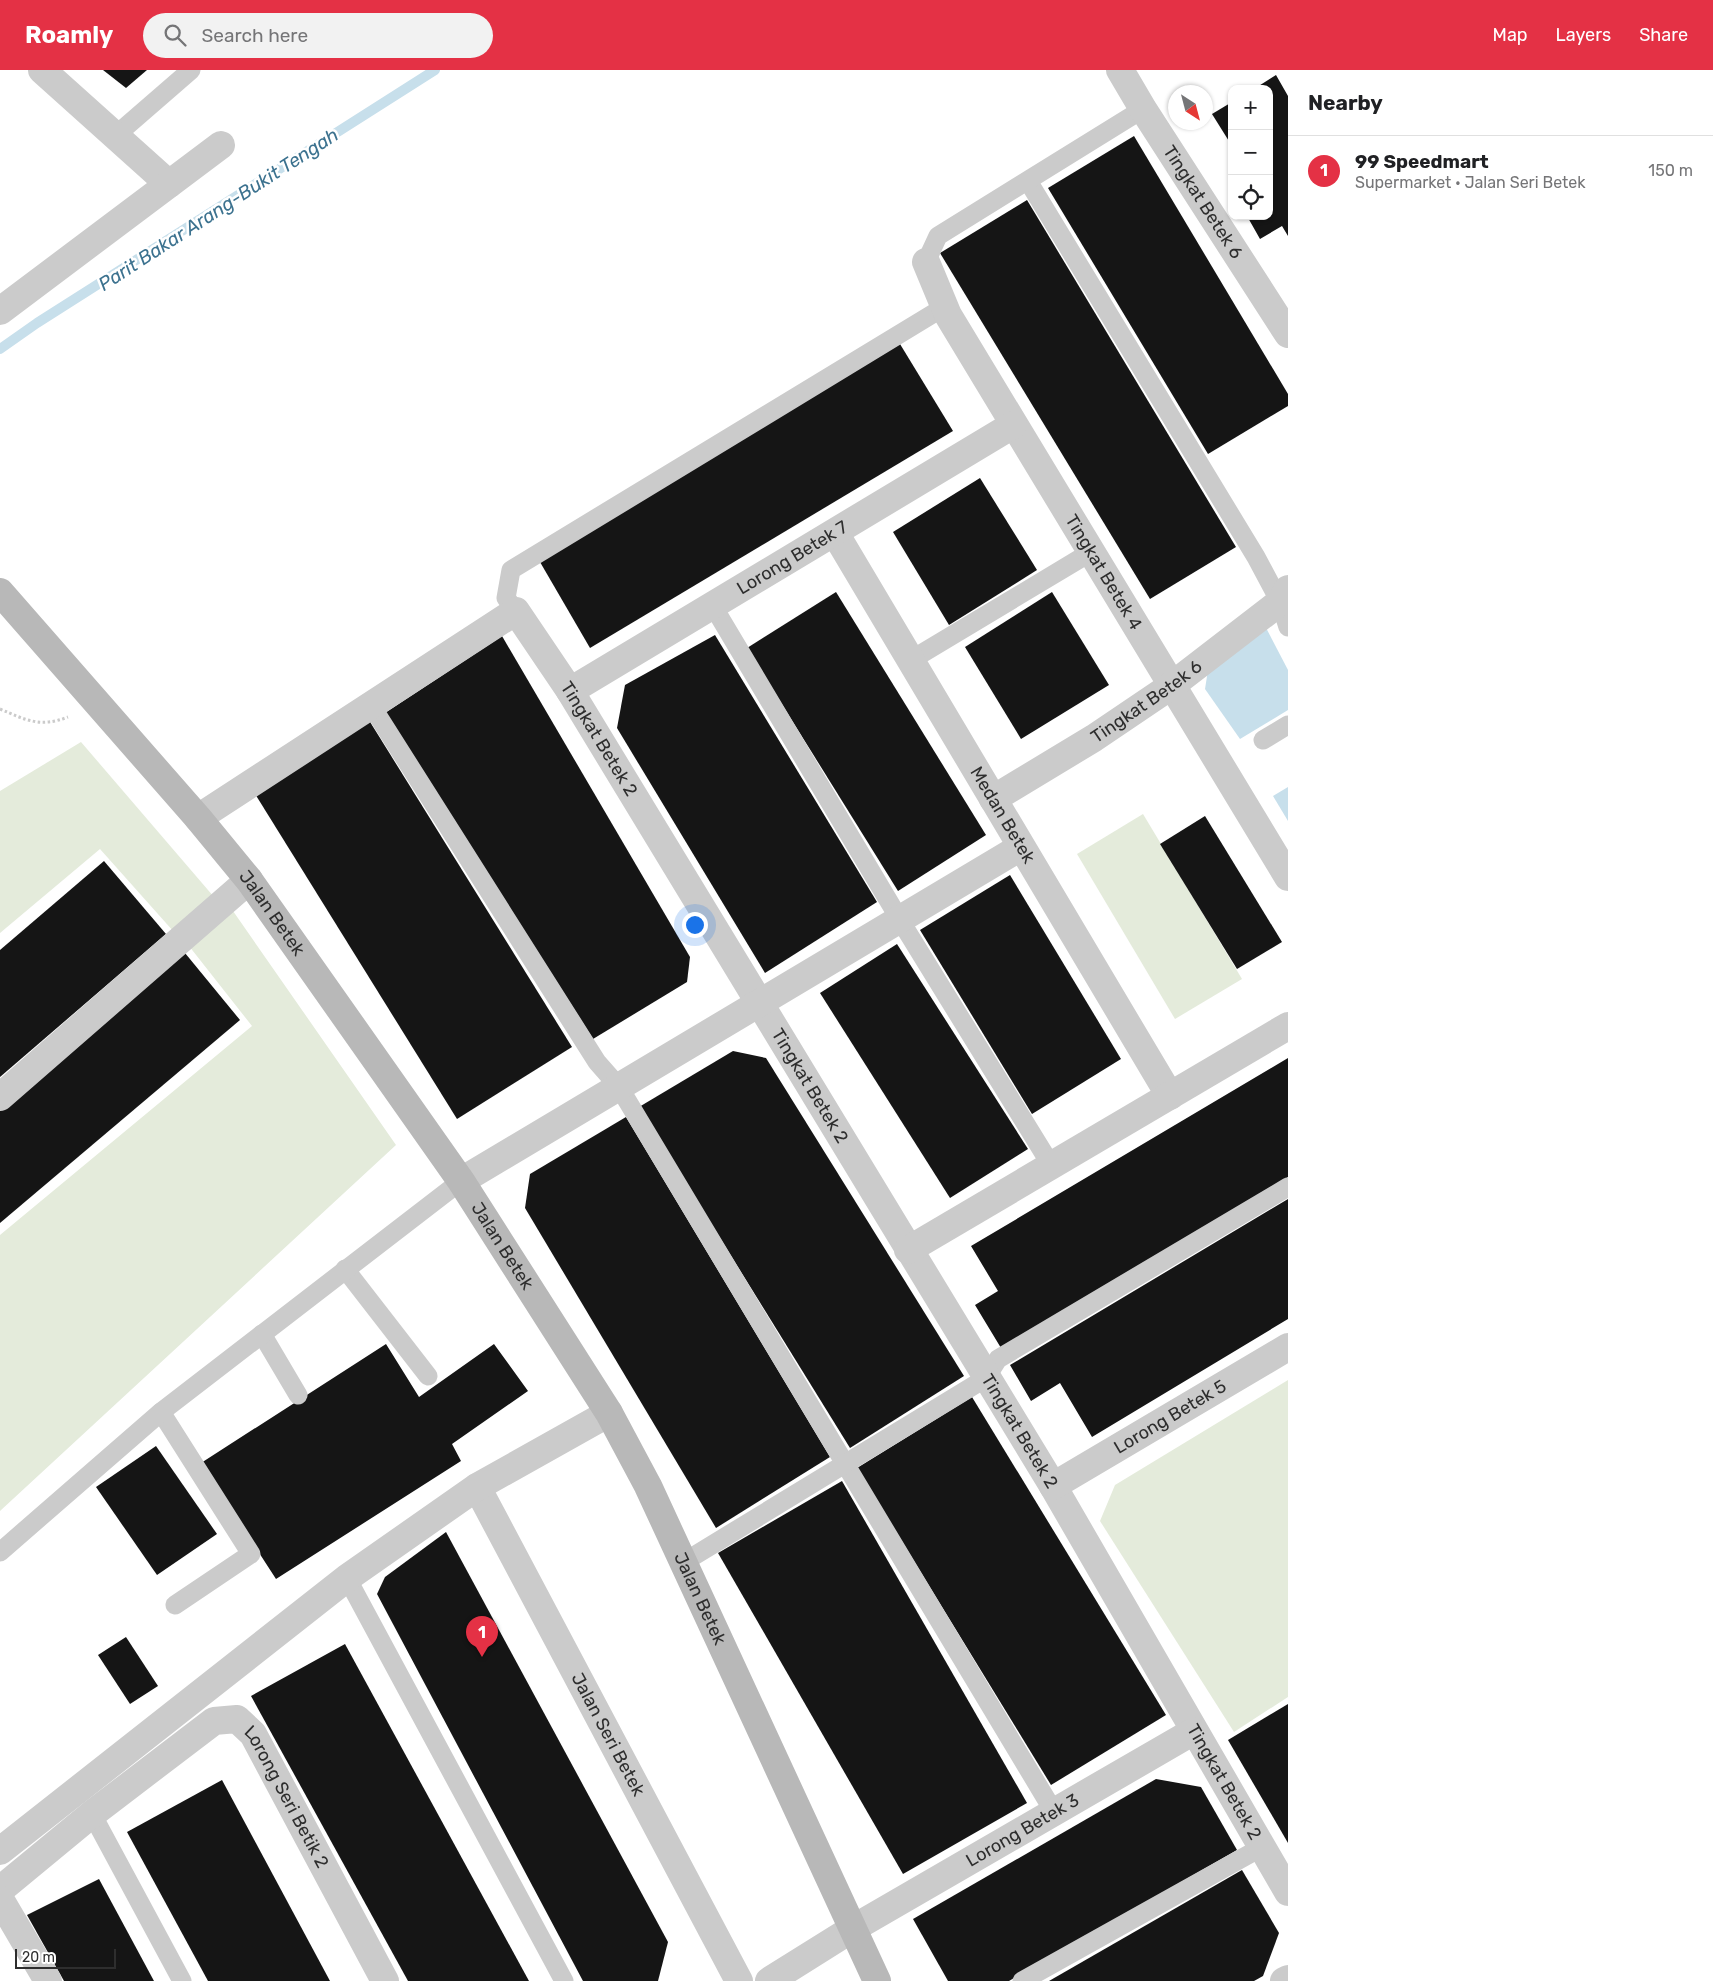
<!DOCTYPE html>
<meta charset="utf-8">
<style>
:root{--surface:#fff;--page:#f2f2f2;--text:#202124;--muted:#757577;--line:#e0e0e0;--accent:#e43145}
body{margin:0;font-family:Rubik,sans-serif;background:var(--page);color:var(--text)}
.controls{position:absolute;right:15px;top:15px;display:grid;overflow:hidden;border-radius:10px;box-shadow:0 1px 4px #0004}
.controls button{width:45px;height:45px;display:grid;place-items:center;padding:0;border:0;border-bottom:1px solid var(--line);background:var(--surface);color:var(--text);font:25px sans-serif}
.compass{position:absolute;left:1168px;top:15px;width:45px;height:45px;border-radius:50%;background:var(--surface);box-shadow:0 1px 4px #0004;rotate:144deg}
.scale{position:absolute;left:15px;bottom:12px;width:101px;box-sizing:border-box;padding-left:5px;border:2px solid #2e2e2e;border-top:0;font-size:14px;line-height:18px;white-space:nowrap;color:#2e2e2e;-webkit-text-stroke:4px #fff;paint-order:stroke}
.you{position:absolute;left:694px;top:854px;width:18px;height:18px;margin:-12px;border:4px solid #fff;border-radius:50%;background:#1a73e8;box-shadow:0 0 0 8px #1a73e833}
.badge{display:grid;place-items:center;width:32px;height:32px;border-radius:50%;background:var(--accent);color:#fff;font-size:16px;font-weight:700}
.pin{position:absolute;translate:-50% -41px;filter:drop-shadow(0 1px 2px #0008)}
.pin::after{content:'';position:absolute;top:26px;width:18px;height:15px;background:inherit;clip-path:polygon(0 0,100% 0,50% 100%)}
.list{margin:0;padding:0;list-style:none}
h2{display:flex;justify-content:space-between;align-items:center;height:65px;margin:0;padding:0 20px;font-size:21px}
h2 small{font-size:16px;font-weight:400;color:var(--muted)}
.list li{display:grid;grid-template-columns:32px 1fr auto;gap:15px;align-items:center;box-sizing:border-box;height:70px;padding:0 20px;border-top:1px solid var(--line)}
.list b{display:block;font-size:19px;white-space:nowrap}
.list p{margin:0;font-size:16px;white-space:nowrap;color:var(--muted)}
.list em{font-size:16px;font-style:normal;color:var(--muted)}
.icon{flex:none;width:28px;height:28px;fill:none;stroke:currentColor;stroke-width:2;stroke-linecap:round;stroke-linejoin:round}
.map{position:relative;flex:none;width:1288px;height:1911px;overflow:hidden}
header{display:flex;align-items:center;gap:30px;box-sizing:border-box;height:70px;padding:0 25px;background:var(--accent);color:#fff}
header strong{font-size:24px}
nav{display:flex;gap:28px;margin-inline-start:auto;font-size:18px}
.search{width:350px;height:45px;background:var(--page);display:flex;align-items:center;gap:12px;box-sizing:border-box;padding:0 18px;border-radius:28px;color:var(--muted);font-size:19px}
main{display:flex}
aside{flex:1;background:var(--surface)}
.map>svg:first-child{display:block}
.green{fill:#e4ebdb}
.water{fill:#c7dfeb}
.lines{fill:none;stroke-linecap:round;stroke-linejoin:round}
.stream{stroke:#c7dfeb;stroke-width:10}
.building{fill:#151515}
.path{stroke:#cbcbcb;stroke-width:3;stroke-dasharray:2.5 2.5;stroke-linecap:butt}
.lane{stroke:#cbcbcb;stroke-width:19}
.street{stroke:#cbcbcb;stroke-width:28}
.secondary{stroke:#b8b8b8;stroke-width:28}
.labels{text-anchor:middle;stroke-width:5;stroke-linejoin:round;paint-order:stroke}
.street-label{font-size:18px;fill:#2e2e2e;stroke:#fff}
.water-label{font-size:19px;font-style:italic;fill:#3c728f;stroke:#fff}
</style>
<header>
<strong>Roamly</strong>
<div class="search"><svg class="icon" aria-label="search" viewBox="0 0 24 24"><circle cx="10" cy="10" r="6"/><path d="M15 15l6 6"/></svg>Search here</div>
<nav><a>Map</a><a>Layers</a><a>Share</a></nav>
</header>
<main>
<div class="map">
<svg width="1288" height="1911" viewBox="0 0 1288 1911">
<rect width="100%" height="100%" fill="#fff"/>
<g class="green">
<path d="M81,672L214,827L174,862L100,779L0,863V721Z"/>
<path d="M1143,744L1242,909L1175,949L1077,784Z"/>
<path d="M233,841L396,1075L0,1441V1165L252,956L189,876Z"/>
<path d="M1288,1310V1627L1234,1662L1100,1451L1115,1415Z"/>
</g>
<g class="water">
<path d="M1264,554L1288,600V640L1240,669L1205,619L1210,587Z"/>
<path d="M1288,717V751L1273,726Z"/>
</g>
<g class="lines">
<path class="stream" d="M0,279L37,253L435,0"/>
</g>
<g class="building">
<path d="M103,0H147L126,18Z"/>
<path d="M1276,5L1288,26V166L1282,156L1260,169L1247,146H1269V19H1254Z"/>
<path d="M1232,32V76L1212,44Z"/>
<path d="M1134,66L1288,324V336L1208,384L1048,118Z"/>
<path d="M1027,130L1236,477L1150,529L940,183Z"/>
<path d="M900,274L953,361L590,578L540,492Z"/>
<path d="M980,408L1037,500L949,555L893,462Z"/>
<path d="M836,522L986,765L898,821L747,578Z"/>
<path d="M1052,522L1109,615L1021,669L965,577Z"/>
<path d="M715,565L877,832L765,903L617,658L625,615Z"/>
<path d="M502,566L690,887L687,912L593,969L385,643Z"/>
<path d="M367,647L572,977L457,1049L252,719Z"/>
<path d="M1205,746L1282,872L1237,899L1160,774Z"/>
<path d="M104,791L166,864L0,1007V880Z"/>
<path d="M1010,805L1121,989L1032,1044L920,860Z"/>
<path d="M897,874L1028,1079L950,1128L820,923Z"/>
<path d="M185,883L240,950L0,1153V1041Z"/>
<path d="M733,981L766,988L964,1306L850,1378L639,1037Z"/>
<path d="M1288,988V1107L1001,1278L975,1235L998,1221L971,1176Z"/>
<path d="M626,1047L830,1387L716,1458L525,1138L530,1104Z"/>
<path d="M1288,1129V1249L1092,1367L1060,1313L1031,1331L1010,1295Z"/>
<path d="M386,1274L419,1327L494,1274L528,1321L452,1374L461,1391L276,1509L201,1393Z"/>
<path d="M972,1327L1166,1645L1051,1715L857,1398Z"/>
<path d="M156,1376L217,1464L157,1505L96,1417Z"/>
<path d="M842,1411L1027,1733L903,1804L718,1483Z"/>
<path d="M446,1462L668,1872L658,1911H583L377,1524L385,1507Z"/>
<path d="M126,1567L158,1616L130,1634L98,1585Z"/>
<path d="M345,1574L529,1911H408L251,1626Z"/>
<path d="M1288,1634V1773L1228,1670Z"/>
<path d="M1156,1709L1201,1717L1237,1780L1009,1911H948L913,1849Z"/>
<path d="M222,1710L330,1911H208L127,1762Z"/>
<path d="M1242,1800L1279,1863L1263,1906L1254,1911H1049Z"/>
<path d="M99,1809L154,1911H64L27,1845Z"/>
</g>
<g class="lines">
<path class="path" d="M0,639C26,650 40,658 68,647"/>
<g class="lane">
<path d="M115,66L191,0"/>
<path d="M1028,111L1256,487L1280,532L1288,557"/>
<path d="M926,192L938,166L1143,39"/>
<path d="M713,536L900,850L1051,1095"/>
<path d="M516,541L506,528L511,500L944,237"/>
<path d="M911,590L1091,482"/>
<path d="M371,635L597,992L619,1017L1054,1742"/>
<path d="M1263,670L1288,655"/>
<path d="M345,1199L428,1306"/>
<path d="M262,1264L298,1325"/>
<path d="M161,1342L251,1484L175,1535"/>
<path d="M0,1482L161,1342L461,1111"/>
<path d="M684,1492L986,1308L998,1289L1288,1117"/>
<path d="M347,1508L564,1911"/>
<path d="M92,1744L182,1911"/>
<path d="M1022,1911L1262,1777"/>
</g>
<g class="street">
<path d="M42,0L169,114"/>
<path id="s1" d="M1120,0L1143,39L1288,264"/>
<path id="s2" d="M926,192L948,245L1288,807"/>
<path d="M0,241L221,75"/>
<path id="s3" d="M835,463L1170,1026"/>
<path id="s4" d="M570,621L1013,355"/>
<path id="s5" d="M993,729L1094,668L1171,616L1280,532L1288,519"/>
<path id="s6" d="M198,748L516,541L570,621L1053,1416L1288,1822"/>
<path d="M0,1027L249,810"/>
<path d="M461,1111L1021,777"/>
<path d="M908,1180L1288,956"/>
<path id="s7" d="M1053,1416L1288,1277"/>
<path id="s8" d="M477,1417L739,1911"/>
<path d="M0,1781L347,1508L477,1417L609,1343"/>
<path id="s9" d="M0,1820L92,1744L214,1651L237,1649L253,1664L385,1911"/>
<path d="M0,1829L48,1911"/>
<path id="s10" d="M769,1911L852,1859L1194,1661"/>
<path d="M1284,1911L1288,1909"/>
</g>
<path class="secondary" id="s11" d="M0,522L198,748L249,810L461,1111L609,1343L648,1416L877,1911"/>
</g>
<g class="labels">
<g class="street-label">
<text dy="6" stroke="none"><textPath href="#s1" startOffset="156">Tingkat Betek 6</textPath></text>
<text dy="6" stroke="none"><textPath href="#s4" startOffset="259">Lorong Betek 7</textPath></text>
<text dy="6" stroke="none"><textPath href="#s2" startOffset="358">Tingkat Betek 4</textPath></text>
<text dy="6" stroke="none"><textPath href="#s5" startOffset="182">Tingkat Betek 6</textPath></text>
<text dy="6" stroke="none"><textPath href="#s6" startOffset="532">Tingkat Betek 2</textPath></text>
<text dy="6" stroke="none"><textPath href="#s3" startOffset="328">Medan Betek</textPath></text>
<text dy="6" stroke="none"><textPath href="#s11" startOffset="421">Jalan Betek</textPath></text>
<text dy="6" stroke="none"><textPath href="#s6" startOffset="938">Tingkat Betek 2</textPath></text>
<text dy="6" stroke="none"><textPath href="#s11" startOffset="826">Jalan Betek</textPath></text>
<text dy="6" stroke="none"><textPath href="#s7" startOffset="136">Lorong Betek 5</textPath></text>
<text dy="6" stroke="none"><textPath href="#s6" startOffset="1342">Tingkat Betek 2</textPath></text>
<text dy="6" stroke="none"><textPath href="#s11" startOffset="1231">Jalan Betek</textPath></text>
<text dy="6" stroke="none"><textPath href="#s8" startOffset="280">Jalan Seri Betek</textPath></text>
<text dy="6" stroke="none"><textPath href="#s6" startOffset="1748">Tingkat Betek 2</textPath></text>
<text dy="6" stroke="none"><textPath href="#s9" startOffset="389">Lorong Seri Betik 2</textPath></text>
<text dy="6" stroke="none"><textPath href="#s10" startOffset="295">Lorong Betek 3</textPath></text>
</g>
<g class="water-label">
<text transform="translate(218 139) rotate(-33)" y="7">Parit Bakar Arang-Bukit Tengah</text>
</g>
</g>
</svg>
<div class="controls">
<button>+</button>
<button>−</button>
<button><svg class="icon" aria-label="locate" viewBox="0 0 24 24"><circle cx="12" cy="12" r="6"/><path d="M12 2v4M12 18v4M2 12h4M18 12h4"/></svg></button>
</div>
<svg class="compass" viewBox="-18 -18 36 36"><path d="M0-13l5 13h-10z" fill="#e53935"/><path d="M0 13l5-13h-10z" fill="#757577"/></svg>
<div class="scale">20 m</div>
<div class="you"></div>
<div class="pin badge" style="left:482px;top:1587px">1</div>
</div>
<aside>
<h2>Nearby<small></small></h2>
<ul class="list">
<li><span class="badge">1</span><div><b>99 Speedmart</b><p>Supermarket · Jalan Seri Betek</p></div><em>150 m</em></li>
</ul>
</aside>
</main>
